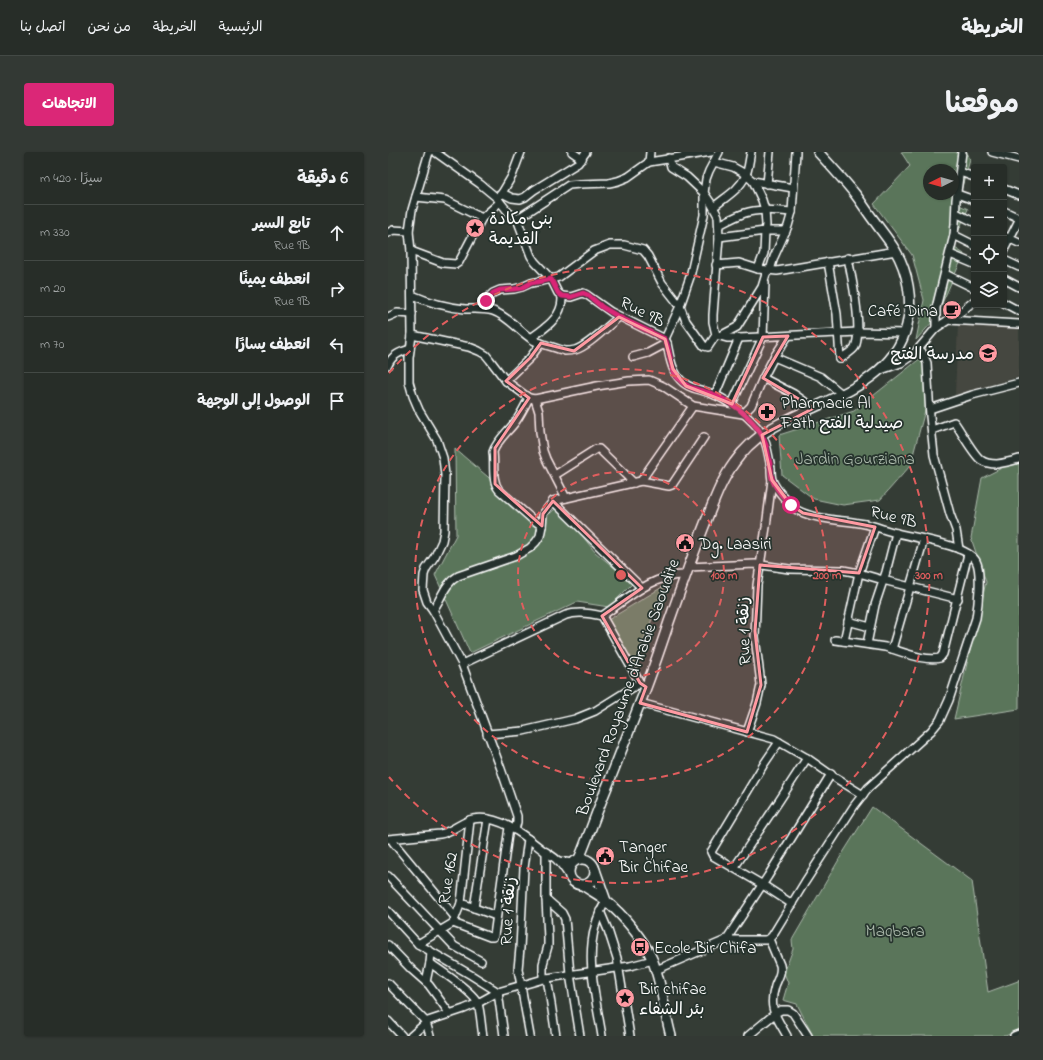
<!DOCTYPE html>
<html lang="ar">
<meta charset="utf-8">
<style>
:root{--surface:#272d28;--page:#333934;--text:#f1f3f6;--muted:#a4a8a8;--line:#434945;--accent:#db2777}
body{margin:0;font-family:"Indie Flower","Playpen Sans Arabic",sans-serif;background:var(--page);color:var(--text);direction:rtl}
.controls{position:absolute;right:12px;top:12px;display:grid;overflow:hidden;border-radius:4px;box-shadow:0 1px 3px #0004}
.controls button{width:36px;height:36px;display:grid;place-items:center;padding:0;border:0;border-bottom:1px solid var(--line);background:var(--surface);color:var(--text);font:20px sans-serif}
.compass{position:absolute;left:535px;top:12px;width:36px;height:36px;border-radius:50%;background:var(--surface);box-shadow:0 1px 3px #0004;rotate:265deg}
.stop{position:absolute;width:12px;height:12px;margin:-9px;border:3px solid #db2777;border-radius:50%;background:#fff}
.stop.end{background:#db2777;border-color:#fff;box-shadow:0 1px 4px #0008}
.list{margin:0;padding:0;list-style:none}
h2{display:flex;justify-content:space-between;align-items:center;height:52px;margin:0;padding:0 16px;font-size:17px}
h2 small{font-size:13px;font-weight:400;color:var(--muted)}
.list li{display:grid;grid-template-columns:26px 1fr auto;gap:12px;align-items:center;box-sizing:border-box;height:56px;padding:0 16px;border-top:1px solid var(--line)}
.list b{display:block;font-size:15px;white-space:nowrap}
.list p{margin:0;font-size:13px;white-space:nowrap;color:var(--muted)}
.list em{font-size:13px;font-style:normal;color:var(--muted)}
.icon{flex:none;width:22px;height:22px;fill:none;stroke:currentColor;stroke-width:2;stroke-linecap:round;stroke-linejoin:round}
.map{position:relative;flex:none;width:631px;height:884px;overflow:hidden;direction:ltr;border-radius:4px}
header{display:flex;align-items:center;gap:24px;box-sizing:border-box;height:56px;padding:0 20px;background:var(--surface);border-bottom:1px solid var(--line)}
header strong{font-size:19px}
nav{display:flex;gap:22px;margin-inline-start:auto;font-size:14px}
.intro{display:flex;align-items:center;justify-content:space-between;box-sizing:border-box;height:96px;padding:0 24px}
h1{margin:0;font-size:28px}
.button{padding:10px 18px;border-radius:4px;background:var(--accent);color:#fff;font-size:14px;font-weight:700}
main{display:flex;gap:24px;padding:0 24px}
aside{flex:1;background:var(--surface);border-radius:4px;box-shadow:0 1px 3px #0004}
.map>svg:first-child{display:block}
.built{fill:#45473f}
.green{fill:#5a745a;stroke:#acbaac;fill-rule:evenodd}
.lines{fill:none;stroke-linecap:round;stroke-linejoin:round}
.minor-casing{stroke:#fff;stroke-width:10}
.major-casing{stroke:#fff;stroke-width:12}
.minor{stroke:#26332d;stroke-width:7}
.major{stroke:#26332d;stroke-width:9}
.route{stroke:#db2777;stroke-width:5}
.marked{fill:#ff9aa2;fill-opacity:0.2;stroke:#ff9aa2;stroke-width:3;stroke-linejoin:round}
.ring{fill:none;stroke:#e05e5e;stroke-width:2;stroke-dasharray:7 5}
.labels{text-anchor:middle;stroke-width:3.5;stroke-linejoin:round;paint-order:stroke}
.poi-label{font-size:17px;fill:#fff;stroke:#26332d;text-anchor:start}
.street-label{font-size:17px;fill:#fff;stroke:#26332d}
.park-label{font-size:17px;fill:#acbaac;stroke:#26332d}
.centre{fill:#e05e5e;stroke:#26332d;stroke-width:2}
.ring-label{font-size:12px;text-anchor:middle;font-weight:bold;fill:#e05e5e;stroke:#26332d;stroke-width:3.5;stroke-linejoin:round;paint-order:stroke}
</style>
<header>
<strong>الخريطة</strong>
<nav><a>الرئيسية</a><a>الخريطة</a><a>من نحن</a><a>اتصل بنا</a></nav>
</header>
<div class="intro"><h1>موقعنا</h1><a class="button">الاتجاهات</a></div>
<main>
<div class="map">
<svg width="631" height="884" viewBox="0 0 631 884">
<rect width="100%" height="100%" fill="#343c35"/>
<filter id="ink" filterUnits="userSpaceOnUse"><feTurbulence type="fractalNoise" baseFrequency=".025" numOctaves="2"/><feDisplacementMap in="SourceGraphic" scale="8" xChannelSelector="R" yChannelSelector="G"/><feConvolveMatrix kernelMatrix="1 2 1 2 8 2 1 2 1" color-interpolation-filters="sRGB"/></filter>
<g filter="url(#ink)">
<path class="built" d="M570,172L631,176V225L567,243Z"/>
<g class="green">
<path d="M513,0H579L582,8L569,52L580,57L564,94L576,102L547,167L528,188L536,148L524,103L486,52L522,14ZM541,18H565V42H541Z"/>
<path d="M534,205L543,236L522,314L492,348L455,353L426,347L394,323L391,283L466,259Z"/>
<path d="M67,297L152,369L171,354L207,400L245,431L221,455L189,450L82,501L47,423L68,383Z"/>
<path d="M631,307V557L566,567L598,430L583,386L594,326Z"/>
<path d="M276,434L246,516L220,468Z"/>
<path d="M484,655L584,729L600,840L630,829L631,827V879L617,884H425L409,852L395,848L400,831L396,821L405,797L404,788L453,704Z"/>
</g>
<g class="lines">
<defs>
<g id="minor">
<path d="M41,0L24,58L21,79L23,99L24,183L21,206V230L25,244L31,258L49,288L55,306L57,323L56,379L54,389L47,404L38,417L36,423L35,438L39,450L45,458L74,512L113,617L129,664V670L127,678"/>
<path d="M47,0L92,32L109,46L121,61L129,67L143,104L147,110L163,127L170,141L174,144L183,145L195,141L199,143L223,160L277,187L279,191C281,202 283,216 290,225C299,237 309,236 322,241C339,247 358,262 370,276C379,288 380,302 383,316C383,320 383,324 384,328C387,336 393,342 398,348C402,352 405,356 409,358C427,368 457,368 477,372C488,374 498,379 509,381C527,386 579,393 588,409C594,420 590,454 588,466L561,548L552,568L543,579L480,636L466,654L417,730L384,784L381,787L377,788H338L268,818"/>
<path d="M184,0L194,7"/>
<path d="M604,0L631,7"/>
<path d="M261,10L262,0"/>
<path d="M326,10L345,15L354,20L365,29L374,48L377,58L378,73L377,79L376,101L370,117"/>
<path d="M572,20L586,25"/>
<path d="M365,29L405,36"/>
<path d="M379,32L382,0"/>
<path d="M616,37L631,43"/>
<path d="M114,41L124,46L132,47L137,45L146,38L190,11L198,0"/>
<path d="M569,42L586,48"/>
<path d="M112,43L114,41L124,24L133,0"/>
<path d="M28,45L57,48L94,66"/>
<path d="M326,55C336,46 351,38 357,25C361,17 361,8 363,0"/>
<path d="M616,59L631,66"/>
<path d="M568,61L586,70"/>
<path d="M129,67L181,33L192,32L221,31L230,29L240,25L261,10L323,0"/>
<path d="M331,73C339,69 348,64 357,61C372,56 389,59 404,60"/>
<path d="M0,81L5,78L21,79"/>
<path d="M566,83L586,93"/>
<path d="M616,84L631,91"/>
<path d="M331,85L377,79H398"/>
<path d="M616,98L631,68"/>
<path d="M23,99L55,111L68,112L71,110L94,66L112,50"/>
<path d="M562,102L586,112"/>
<path d="M616,108L631,115"/>
<path d="M440,110L449,162L452,207"/>
<path d="M328,113L351,111L370,117L389,119L508,99"/>
<path d="M557,122L586,136"/>
<path d="M616,127L631,135"/>
<path d="M24,143C42,151 58,155 77,157C86,157 96,156 105,159C120,164 132,180 145,188C153,192 168,196 177,199C180,199 183,199 187,198C199,195 220,174 231,165"/>
<path d="M616,151L631,159"/>
<path d="M95,157L97,149L105,141L112,138L126,137L134,135L143,131L154,129L171,125L206,99L222,93H236L255,98L260,104L274,131L292,154L298,169L316,194L320,195L328,183L325,170V163L331,85L330,64L323,51L316,41L299,25L283,15L281,6"/>
<path d="M0,165L9,161L24,162"/>
<path d="M560,168L631,172"/>
<path d="M548,176V156L566,83L567,72L568,48L574,0"/>
<path d="M24,183L81,195L91,199L98,203L102,208L118,229L141,246L147,247L209,234L241,229L261,228L275,234L305,254L355,262L363,254L375,226L386,205L400,184"/>
<path d="M328,183L332,184L349,175L374,135L378,122L383,115L386,105L400,74L404,60L408,0"/>
<path d="M332,184L339,186H351L470,180L517,181"/>
<path d="M143,186C154,178 170,168 173,154C174,151 174,147 174,144"/>
<path d="M277,187L292,154L302,125L316,63V41L318,27L321,19L331,0"/>
<path d="M530,197L534,200L539,211L542,264L546,303L562,362L568,378L571,397"/>
<path d="M245,205L260,201L279,191"/>
<path d="M386,205L433,225L455,243"/>
<path d="M452,207C457,203 464,200 467,195C475,177 464,127 460,106"/>
<path d="M0,213C4,203 12,200 22,197"/>
<path d="M493,218L513,211L526,202L548,176L574,159L586,149"/>
<path d="M375,226L406,242L426,256"/>
<path d="M118,229L142,206L153,191"/>
<path d="M327,243L351,186"/>
<path d="M141,246C137,254 133,262 128,269C121,279 109,288 105,300C107,312 103,328 111,338L144,367L154,374"/>
<path d="M147,247L151,260L152,280L155,299L158,307L178,346"/>
<path d="M344,252L375,185L377,131"/>
<path d="M542,257L584,243L631,231"/>
<path d="M544,278L566,270L567,271C574,281 585,302 593,308C597,311 604,312 609,312C616,311 624,309 631,307"/>
<path d="M167,323L208,297H211L246,331"/>
<path d="M253,329L281,334L284,333L316,285"/>
<path d="M165,349L254,436"/>
<path d="M300,415L367,412L401,417L455,418L471,421L495,428L570,447"/>
<path d="M45,458C54,446 56,432 70,424L128,404L142,396L148,390L152,384L154,374L155,362L165,349L253,329L261,317L305,254"/>
<path d="M214,464C239,447 265,422 297,423"/>
<path d="M460,469L482,475"/>
<path d="M447,488C463,490 480,492 497,495C513,499 536,510 552,506L555,502L580,402"/>
<path d="M456,489L471,421L487,375"/>
<path d="M479,492L487,453L498,420L508,381"/>
<path d="M504,497L536,387"/>
<path d="M74,512L178,463C190,459 202,461 214,464L252,531L258,535"/>
<path d="M252,551L386,587L419,606L449,627L475,643"/>
<path d="M359,580L369,551L373,533L372,524L367,485L369,433L378,375L384,328"/>
<path d="M99,582L135,579L187,567L207,559L252,531"/>
<path d="M391,590L376,612L323,700L325,704L375,733L404,752"/>
<path d="M0,687L52,682C64,680 73,670 85,667C111,662 137,684 156,699C161,702 167,705 171,710C174,713 177,718 180,722"/>
<path d="M140,687L136,716L132,796L130,817L142,884"/>
<path d="M5,690L67,765"/>
<path d="M170,709L185,711"/>
<path d="M346,716L391,649L419,606"/>
<path d="M0,724L66,794L93,809"/>
<path d="M158,747L174,761L177,767L182,822L192,884"/>
<path d="M73,751L108,764"/>
<path d="M86,756L100,667"/>
<path d="M0,759L30,792L83,823L110,840L116,884"/>
<path d="M212,759L220,778L229,806L242,884"/>
<path d="M65,771L102,785H105L106,784L121,675"/>
<path d="M381,787L392,813C394,821 390,826 387,834C380,857 388,864 399,884"/>
<path d="M338,788L380,724L443,622"/>
<path d="M30,792L65,771L73,751L82,668"/>
<path d="M0,793L24,818L41,833L62,862"/>
<path d="M42,811C53,819 87,841 90,852C93,862 93,874 95,884"/>
<path d="M159,826L168,884"/>
<path d="M155,827V812L160,794V786L158,747V700"/>
<path d="M38,830L42,811L43,800"/>
<path d="M0,831L38,870L42,884"/>
<path d="M0,869L14,884"/>
<path d="M23,884L40,869L76,857L90,851L110,840L159,826L242,814L265,808"/>
<path d="M214,884C207,839 192,791 218,749"/>
<path d="M360,884L389,860L393,858H400L405,861L420,884"/>
<path d="M626,884L631,882"/>
</g>
<g id="major">
<circle cx="194" cy="720" r="13"/>
<path d="M191,707C201,683 209,659 219,635C230,607 241,579 252,551C263,524 272,497 281,470C293,436 305,402 318,369C326,349 333,329 346,311C357,295 374,281 391,272C437,247 505,232 519,173C525,148 520,120 507,98C501,88 494,80 487,70C480,61 474,51 467,42C456,28 443,14 430,0"/>
<path d="M207,718L218,749"/>
<path d="M196,734C203,739 212,743 218,749C234,762 256,788 264,807C274,831 276,859 283,884"/>
</g>
</defs>
<use href="#minor" class="minor-casing"/>
<use href="#major" class="major-casing"/>
<use href="#minor" class="minor"/>
<use href="#major" class="major"/>
</g>
</g>
<g class="lines" filter="url(#ink)">
<path class="route" d="M98,149L105,141L112,138L126,137L134,136L143,131L154,129L163,127L170,141L174,144L183,145L195,141L200,143L214,155L231,165L277,187C283,199 281,214 289,225C299,238 313,237 327,243C343,250 359,262 370,277C379,289 380,302 383,317C383,320 383,325 385,329C388,338 396,345 403,353"/>
</g>
<path class="marked" d="M231,165L277,187L285,217L298,234L344,252L375,185L400,184L375,226L426,256L374,283L384,328L403,353L415,361L487,375L471,421L372,413L367,479L373,533L359,580L252,551L258,535L252,531L214,464L254,436L165,349L155,362L154,374L107,332V296L141,246L118,229L142,206L153,191L186,199Z"/>
<g class="ring">
<circle cx="233" cy="423" r="103"/>
<circle cx="233" cy="423" r="206"/>
<path d="M1 221A308 308 0 1 1 1 625"/>
</g>
<defs>
<symbol id="sight-disc" viewBox="-11 -11 22 22"><circle r="9.5" fill="#ff9aa2" stroke="#26332d"/><path d="M0-6L1.8-2.2L6-1.7L2.9 1.2L3.7 5.4L0 3.3L-3.7 5.4L-2.9 1.2L-6-1.7L-1.8-2.2Z" fill="#111"/></symbol>
<symbol id="cafe-disc" viewBox="-11 -11 22 22"><circle r="9.5" fill="#ff9aa2" stroke="#26332d"/><path d="M-5.5-4.5H6V0H3Q3 3.5 0 3.5H-2.5Q-5.5 3.5-5.5 0ZM3-3.2v2h1.7v-2ZM-6 4.5H4V6H-6Z" fill="#111"/></symbol>
<symbol id="school-disc" viewBox="-11 -11 22 22"><circle r="9.5" fill="#ff9aa2" stroke="#26332d"/><path d="M0-5L7-2L0 1L-7-2ZM-4 1L0 2.5L4 1V4Q0 6-4 4Z" fill="#111"/></symbol>
<symbol id="pharmacy-disc" viewBox="-11 -11 22 22"><circle r="9.5" fill="#ff9aa2" stroke="#26332d"/><path d="M-2-6h4v4h4v4h-4v4h-4v-4h-4v-4h4Z" fill="#111"/></symbol>
<symbol id="civic-disc" viewBox="-11 -11 22 22"><circle r="9.5" fill="#ff9aa2" stroke="#26332d"/><path d="M-.6-6.5H3V-4.5H.6V-3L4-1V1h2V6H-6V1h2V-1L-.6-3ZM-1.2 2.5V6h2.4V2.5Z" fill="#111"/></symbol>
<symbol id="bus-disc" viewBox="-11 -11 22 22"><circle r="9.5" fill="#ff9aa2" stroke="#26332d"/><path d="M-5-6H5V4H4V6H2V4H-2V6H-4V4H-5ZM-3.5-4V0h7V-4ZM-3.5 1.2v1.5H-2V1.2ZM2 1.2v1.5H3.5V1.2Z" fill="#111"/></symbol>
</defs>
<g fill-rule="evenodd">
<use href="#sight-disc" x="76" y="65" width="22" height="22"/>
<use href="#cafe-disc" x="553" y="147" width="22" height="22"/>
<use href="#school-disc" x="589" y="190" width="22" height="22"/>
<use href="#pharmacy-disc" x="368" y="249" width="22" height="22"/>
<use href="#civic-disc" x="286" y="380" width="22" height="22"/>
<use href="#civic-disc" x="206" y="693" width="22" height="22"/>
<use href="#bus-disc" x="241" y="784" width="22" height="22"/>
<use href="#sight-disc" x="226" y="835" width="22" height="22"/>
</g>
<g class="labels">
<g class="poi-label">
<text x="101" y="72">بني مكادة<tspan x="101" dy="20">القديمة</tspan></text>
<text x="550" y="164" text-anchor="end">Café Dina</text>
<text x="586" y="207" text-anchor="end">مدرسة الفتح</text>
<text x="393" y="256">Pharmacie Al<tspan x="393" dy="20">Fath صيدلية الفتح</tspan></text>
<text x="311" y="397">Dg. Laasiri</text>
<text x="231" y="700">Tanger<tspan x="231" dy="20">Bir Chifae</tspan></text>
<text x="266" y="801">Ecole Bir Chifa</text>
<text x="251" y="842">Bir chifae<tspan x="251" dy="20">بئر الشفاء</tspan></text>
</g>
<g class="street-label">
<text transform="translate(255 159) rotate(27)" y="6">Rue 9B</text>
<text transform="translate(506 364) rotate(14)" y="6">Rue 9B</text>
<text transform="translate(355 479) rotate(-92)" y="6">Rue 1 زنقة</text>
<text transform="translate(239 535) rotate(-70)" y="6">Boulevard Royaume d'Arabie Saoudite</text>
<text transform="translate(59 726) rotate(-81)" y="6">Rue 162</text>
<text transform="translate(119 759) rotate(-87)" y="6">Rue 1 زنقة</text>
</g>
<g class="park-label">
<text x="467" y="312">Jardin Gourziana</text>
<text x="507" y="784">Maqbara</text>
</g>
</g>
<circle cx="233" cy="423" r="6" class="centre"/>
<g class="ring-label">
<text x="336" y="427">100 m</text>
<text x="439" y="427">200 m</text>
<text x="541" y="427">300 m</text>
</g>
</svg>
<div class="controls">
<button>+</button>
<button>−</button>
<button><svg class="icon" aria-label="locate" viewBox="0 0 24 24"><circle cx="12" cy="12" r="6"/><path d="M12 2v4M12 18v4M2 12h4M18 12h4"/></svg></button>
<button><svg class="icon" aria-label="layers" viewBox="0 0 24 24"><path d="M12 4l9 5-9 5-9-5zM3 14l9 5 9-5"/></svg></button>
</div>
<svg class="compass" viewBox="-18 -18 36 36"><path d="M0-13l5 13h-10z" fill="#e53935"/><path d="M0 13l5-13h-10z" fill="#a4a8a8"/></svg>
<div class="stop" style="left:403px;top:353px"></div>
<div class="stop end" style="left:98px;top:149px"></div>
</div>
<aside>
<h2>6 دقيقة<small>سيرًا · 420 m</small></h2>
<ul class="list">
<li><svg class="icon" aria-label="ahead" viewBox="0 0 24 24"><path d="M12 20V5M6 11l6-6 6 6"/></svg><div><b>تابع السير</b><p>Rue 9B</p></div><em>330 m</em></li>
<li><svg class="icon" aria-label="right" viewBox="0 0 24 24"><path d="M7 20v-9h11M14 6l5 5-5 5"/></svg><div><b>انعطف يمينًا</b><p>Rue 9B</p></div><em>20 m</em></li>
<li><svg class="icon" aria-label="left" viewBox="0 0 24 24"><path d="M17 20v-9H6M10 6l-5 5 5 5"/></svg><div><b>انعطف يسارًا</b></div><em>70 m</em></li>
<li><svg class="icon" aria-label="arrive" viewBox="0 0 24 24"><path d="M6 21V4h12l-3 4 3 4H6"/></svg><div><b>الوصول إلى الوجهة</b></div></li>
</ul>
</aside>
</main>
